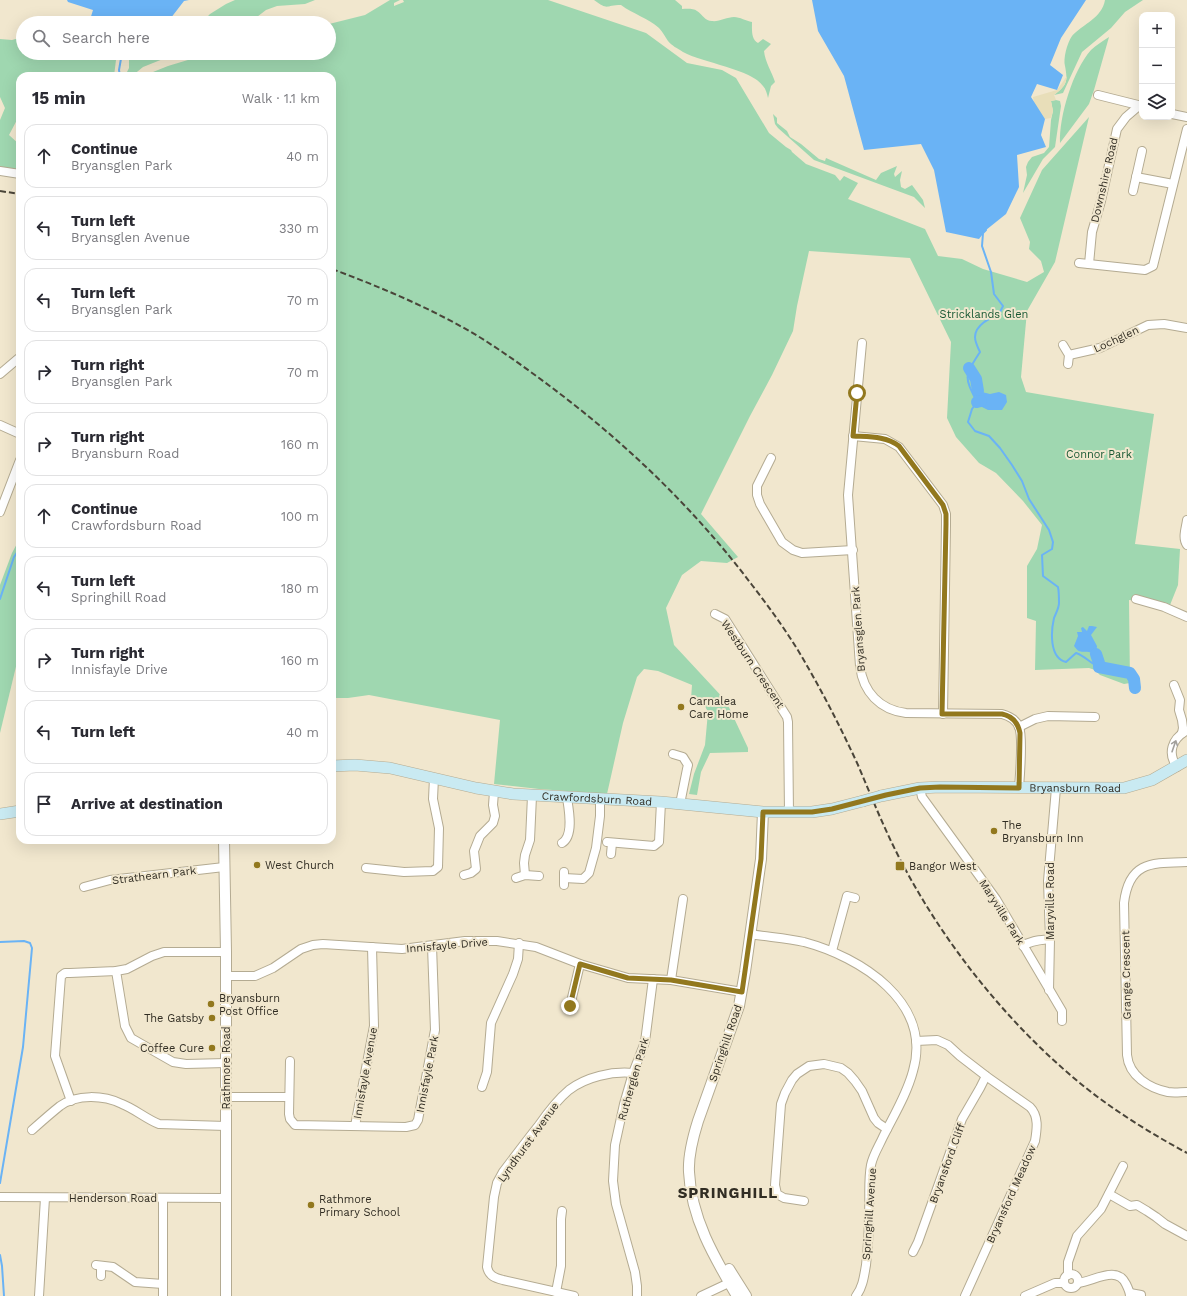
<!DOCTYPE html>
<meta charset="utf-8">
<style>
:root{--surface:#fff;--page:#f7f7f7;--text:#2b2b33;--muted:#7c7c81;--line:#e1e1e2}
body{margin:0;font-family:"Work Sans",sans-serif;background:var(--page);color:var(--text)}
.controls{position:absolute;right:12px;top:12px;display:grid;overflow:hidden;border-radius:8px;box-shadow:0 4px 16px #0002}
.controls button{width:36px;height:36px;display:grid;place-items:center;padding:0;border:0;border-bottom:1px solid var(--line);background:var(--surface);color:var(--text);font:20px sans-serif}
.stop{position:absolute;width:12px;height:12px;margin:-9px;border:3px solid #92781e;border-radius:50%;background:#fff}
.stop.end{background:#92781e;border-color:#fff;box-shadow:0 1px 4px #0008}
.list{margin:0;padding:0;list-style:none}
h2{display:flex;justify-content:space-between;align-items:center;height:52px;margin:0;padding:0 16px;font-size:17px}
h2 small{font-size:13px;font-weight:400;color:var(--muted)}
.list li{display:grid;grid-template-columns:26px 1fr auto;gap:12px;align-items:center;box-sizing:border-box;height:64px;margin:0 8px 8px;padding:0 8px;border:1px solid var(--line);border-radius:12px}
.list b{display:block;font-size:15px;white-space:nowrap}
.list p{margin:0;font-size:13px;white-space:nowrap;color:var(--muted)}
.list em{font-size:13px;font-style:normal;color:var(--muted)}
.icon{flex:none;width:22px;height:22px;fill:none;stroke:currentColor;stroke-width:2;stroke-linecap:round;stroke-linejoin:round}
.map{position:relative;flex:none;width:1187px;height:1296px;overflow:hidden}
.search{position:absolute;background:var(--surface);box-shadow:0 4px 16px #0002;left:16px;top:16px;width:320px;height:44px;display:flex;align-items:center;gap:10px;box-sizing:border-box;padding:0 14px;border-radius:22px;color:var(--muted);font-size:15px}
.panel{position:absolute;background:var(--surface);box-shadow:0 4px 16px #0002;left:16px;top:72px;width:320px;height:772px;border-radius:12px}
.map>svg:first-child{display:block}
.green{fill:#9fd7b0}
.sand{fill:#e8deb9}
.water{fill:#6ab3f5}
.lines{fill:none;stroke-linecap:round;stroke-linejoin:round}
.stream{stroke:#6ab3f5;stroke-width:2}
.river{stroke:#6ab3f5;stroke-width:12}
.minor-casing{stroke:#b4ab92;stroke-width:10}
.tertiary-casing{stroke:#b4ab92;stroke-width:12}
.secondary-casing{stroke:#b4ab92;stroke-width:12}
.minor{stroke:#fff;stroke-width:8}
.tertiary{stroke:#fff;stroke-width:10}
.secondary{stroke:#c9eaf2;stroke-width:11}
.rail{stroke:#4a4539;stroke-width:2;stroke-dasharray:6 3;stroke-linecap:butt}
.secondary-bridge-casing{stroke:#b4ab92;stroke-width:12;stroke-linecap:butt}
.secondary-bridge{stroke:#c9eaf2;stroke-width:11}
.oneway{stroke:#a2a09c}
.route{stroke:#92781e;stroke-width:5}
.poi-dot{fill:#92781e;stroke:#f1e7ce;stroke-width:1.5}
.labels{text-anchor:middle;stroke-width:4;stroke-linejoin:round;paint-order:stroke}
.street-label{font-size:11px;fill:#312d23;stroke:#f1e7ce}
.park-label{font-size:11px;fill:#175833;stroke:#f1e7ce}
.poi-label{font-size:11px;fill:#312d23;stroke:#f1e7ce;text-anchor:start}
.district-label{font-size:15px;font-weight:bold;letter-spacing:1px;fill:#312d23;stroke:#f1e7ce}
</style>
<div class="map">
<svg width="1187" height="1296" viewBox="0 0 1187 1296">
<rect width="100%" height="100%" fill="#f1e7ce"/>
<g class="green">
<path d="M235,0H315L305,4L277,6L266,10L249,23H201L210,14L226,4Z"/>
<path d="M390,0H400L394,3V6L404,2L403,0H548L646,33L687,63L722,70L736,78L769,133L786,147L791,150L792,152L806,164L835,175L840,181L844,176L858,183L848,199L925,229L938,256L962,259L983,269L1027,282L1044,272L1041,261L1029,249L1030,242L1020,218L1042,170L1089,117L1055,262L1027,311L1021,377L1026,392L1154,414L1135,544L1180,549L1178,585L1168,610L1139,601L1129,600L1130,683L1124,684L1100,675L1095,670L1089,668L1035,670L1036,621L1027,618V566L1037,549L1042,525L1023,501L996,473L979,463L956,437L947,418L951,342L910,258L809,251L797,306L793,331L772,375L750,416L701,514L738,557L727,563L701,561L682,575L666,608L674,645L726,701L748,748V752L710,753L701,772L697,795L689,794L694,774L705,745L708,712L703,702L691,699L692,685L658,671L644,669L637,677L623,723L607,794L539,789L494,784L500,720L369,695L348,698H332V76H143L168,66L211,53H329V24L365,15Z"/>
<path d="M594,0H675L682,6V9C686,9 693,8 697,11C703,15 705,21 712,21C719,22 727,17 734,17C740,17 746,21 752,22C752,30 751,39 758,43L763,39L771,44L764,51C765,62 772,72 775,82L771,86L768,98C767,94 766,89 763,86C751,69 703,63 683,52C677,48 672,46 668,41C665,37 663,32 659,28C648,18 633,14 621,5C605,5 609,11 594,0Z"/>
<path d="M1105,0H1143L1125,12L1111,28L1082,52L1063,93L1054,95C1067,85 1068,82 1065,66C1063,59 1067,43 1072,36C1083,24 1102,18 1105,0Z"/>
<path d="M23,37V53H82L87,57L116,60L114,76H20V118H18L9,135L20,145V170L0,169V120L5,108L0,97V39L12,40Z"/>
<path d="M1109,37L1094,90L1089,104L1060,143C1059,116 1073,70 1091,50C1096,45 1103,41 1109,37Z"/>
<path d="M132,53H159L164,56L163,59L143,67L132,76H125L129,68V57Z"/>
<path d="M1056,100L1060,101L1061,106L1055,147L1043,159L1023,193L1027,175L1026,167L1028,162L1032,157L1044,153L1049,147L1051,120L1053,111L1051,101Z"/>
<path d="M773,114L777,118V123L787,131L790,137L801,144L819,159L825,161L826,158L876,180L881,173L897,166L894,174L895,177L902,171L900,180L901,187L905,189L912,185L923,200L925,208L914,197L814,160L778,128L775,124Z"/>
<path d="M20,538V650L0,733V585L12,553Z"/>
</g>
<path class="sand" d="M1067,76C1066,85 1061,90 1054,95L1056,100L1051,101L1053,111L1051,118L1045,119L1034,103L1033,97L1057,90Z"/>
<g class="water">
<path d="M67,0H189L184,1L167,23H89L93,10L68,2Z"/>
<path d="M812,0H1086L1061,38L1050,65L1063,75L1057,90L1037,84L1031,97L1045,119L1041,135L1046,147L1017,155L1019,187L1006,214L986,230L979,239L946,232L934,170L921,144L864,150L844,76L818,31Z"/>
<path d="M978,391L990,394L999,392L1006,395L1007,402L1002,410H988L982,407Z"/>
<path d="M1089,626H1092L1097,627L1091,635L1097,646L1096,654C1093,654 1091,653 1089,652C1081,651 1080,654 1074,646L1078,636L1077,632H1082L1081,628L1083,627L1087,631Z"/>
</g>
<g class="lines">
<g class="stream">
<path d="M120,76L119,70L122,53"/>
<path d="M986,230L983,233L982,246L991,272L994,294L1003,306L999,314C990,318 975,325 975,337C975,341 978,348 980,352C964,377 964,376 977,402L972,409L968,422L975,431L989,436L1000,448L1012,465L1022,481L1029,499L1049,530L1053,542L1052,549L1042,555L1043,576L1058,587C1059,592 1059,598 1059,603C1059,608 1056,613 1054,618C1051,631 1049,658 1066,662L1076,653C1085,656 1090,663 1099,667"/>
<path d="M0,599L14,557L20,548"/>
<path d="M0,942L24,941L30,943L32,948L23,1047L0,1183"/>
<path d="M0,1255L2,1266L4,1296"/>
</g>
<g class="river">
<path d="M969,368L976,379L978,391"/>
<path d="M977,402L981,401"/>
<path d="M1096,654L1099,663V667L1130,673L1134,679L1135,688"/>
</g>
<defs>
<g id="minor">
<path d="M1098,95L1142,106"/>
<path d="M1172,114L1187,117"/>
<path d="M0,171L20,174"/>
<path d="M1136,177L1173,184"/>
<path d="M1133,191L1142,151"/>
<path d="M1079,263L1145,270L1153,266L1187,129"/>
<path d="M1089,264L1092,232L1101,201L1117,129L1126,117L1140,105"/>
<path d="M862,343L848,495L860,666C863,692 880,710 906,713L1002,714C1009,716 1016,719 1019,727C1023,736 1020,775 1019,788"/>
<path d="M1063,345L1069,355L1068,364"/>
<path d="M1069,355L1100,348L1148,325L1164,324L1187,328"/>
<path d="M0,374L20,357"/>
<path d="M0,425L20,434"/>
<path d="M853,436L885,439L899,447L943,505L946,514V525L943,714"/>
<path d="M771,458L757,486V495L760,504L782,542L793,550L802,553L853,550"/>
<path d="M0,512L20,460"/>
<path d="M1187,520C1186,528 1182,538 1187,545"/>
<path d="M1136,599L1164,607L1187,617"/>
<path d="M715,614L725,619L787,717L788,722L789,813"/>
<path d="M1174,685L1180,700L1179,710L1182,720L1183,728L1182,733"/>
<path d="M1019,727L1035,719L1048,716L1095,717"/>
<path d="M673,754L683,757L688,765L687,769L680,804"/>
<path d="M1177,767C1167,753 1172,739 1186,731"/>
<path d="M920,788L922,797L996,899L1062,1011V1021"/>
<path d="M607,842L654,846L659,842L661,802"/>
<path d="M562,843C574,836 569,810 567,798"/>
<path d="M611,854L612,843"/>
<path d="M1187,862C1152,863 1129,861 1124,903L1127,1055C1129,1076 1149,1088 1168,1092C1174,1093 1181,1092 1187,1092"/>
<path d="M366,868L404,872L433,871L438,867L439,828L433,799L434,778"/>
<path d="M464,875L471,873L476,869L474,851L480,836L493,823L495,816L493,805L494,792"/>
<path d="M525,875L524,863L525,855L530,840L532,796"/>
<path d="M516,878L525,875L539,876"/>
<path d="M564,878L583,879L589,873L596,848L600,816V799"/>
<path d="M564,885V872"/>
<path d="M84,887L110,880L224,867"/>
<path d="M750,934C768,937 787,938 804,942C860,957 933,1002 913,1071C907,1094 894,1115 883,1137C879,1146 873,1155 871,1165C868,1181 870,1197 869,1213C869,1231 868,1247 866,1265C864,1276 863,1287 856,1296"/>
<path d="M1023,946C1031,940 1041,940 1050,939"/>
<path d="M832,951L847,896L855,898"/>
<path d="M116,971L125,1026L131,1038L173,1062L186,1064L226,1063"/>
<path d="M226,976H255L273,968L301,949L313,945L323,944L402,949L465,941H497L536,947L580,964L628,978L671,980L742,992"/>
<path d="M671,980L683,899"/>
<path d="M1049,990L1050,939L1048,881L1056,788"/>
<path d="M570,1006L580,964"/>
<path d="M916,1041L937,1040L948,1045L960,1056L986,1076L1030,1107C1039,1116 1037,1129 1035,1141L965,1296"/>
<path d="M290,1061L289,1114L290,1119L295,1125L406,1127L415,1125L418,1120L435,1030L432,946"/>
<path d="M482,1087L487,1072L491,1023L513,974L518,959L519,943"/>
<path d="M226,1097H289"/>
<path d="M71,1101L55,1056L61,976L65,973H70L116,971L127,969L152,956L164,952H226"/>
<path d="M355,1126L374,1026L372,947"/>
<path d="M32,1130C41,1122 50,1114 60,1106C77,1094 103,1095 122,1104C135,1109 146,1119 159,1124L226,1126"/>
<path d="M1109,1194L1130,1206L1137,1205L1147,1211L1156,1217L1165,1224L1187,1236"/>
<path d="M0,1197L226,1198"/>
<path d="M804,1201L784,1198L777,1194L775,1185L781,1104L785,1093L792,1080L797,1074L809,1066L824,1064L841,1068L848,1073L855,1081L862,1091L874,1118L878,1123L887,1129"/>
<path d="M913,1252L918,1242L962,1119L980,1088L986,1076"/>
<path d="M96,1265L113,1267L135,1282L163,1284"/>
<circle cx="1071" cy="1281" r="7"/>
<path d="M1068,1275V1262L1077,1236L1101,1209L1123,1166"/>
<path d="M101,1276V1266"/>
<path d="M1078,1283C1094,1281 1117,1265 1126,1284C1128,1288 1130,1292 1130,1296"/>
<path d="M556,1292L561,1266V1219L562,1211"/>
<path d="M1130,1293L1141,1295V1296"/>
<path d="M39,1296L45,1198"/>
<path d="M163,1296V1198"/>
<path d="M574,1296L503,1280C495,1278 489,1276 487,1267L494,1197L497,1183L503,1172C515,1156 527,1140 539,1125C548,1112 557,1100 569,1090C586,1077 612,1071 633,1073"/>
<path d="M637,1296V1286L635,1272L616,1204L613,1181L615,1145L624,1104L633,1073L645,1042L653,979"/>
<path d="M701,1296L733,1281"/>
<path d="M1025,1296L1055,1283H1064"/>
</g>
<g id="tertiary">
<path d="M224,840L226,952V1296"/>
<path d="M729,1269L746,1296"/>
<path d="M737,1296C714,1257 691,1218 689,1172C688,1155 693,1137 698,1121L739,1006L745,972L761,859L763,812"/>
</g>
<g id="secondary">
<path id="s1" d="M332,766L355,765L390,768L476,788L513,794L661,802L763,812H812L832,809L863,801"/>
<path id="s2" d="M881,796L920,788L940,787L1124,788L1152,780L1187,760"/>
<path d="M0,814L20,811"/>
</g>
</defs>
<use href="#minor" class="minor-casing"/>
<use href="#tertiary" class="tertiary-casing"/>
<use href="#secondary" class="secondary-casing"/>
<use href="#minor" class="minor"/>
<use href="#tertiary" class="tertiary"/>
<use href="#secondary" class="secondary"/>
<g class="rail">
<path d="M0,191L20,194"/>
<path d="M332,269C383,288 435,310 481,338C508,355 534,374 559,393C631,448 697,512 752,585C769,607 785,629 799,652C821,689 840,726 858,765C872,798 885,831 902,863C945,945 1009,1025 1081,1084C1113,1110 1150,1133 1187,1153"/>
</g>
<defs>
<path id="secondary-bridge" d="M863,801L881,796"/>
</defs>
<use href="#secondary-bridge" class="secondary-bridge-casing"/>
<use href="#secondary-bridge" class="secondary-bridge"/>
</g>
<defs><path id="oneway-shaft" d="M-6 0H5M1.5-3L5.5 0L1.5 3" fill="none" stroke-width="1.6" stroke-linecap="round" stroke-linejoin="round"/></defs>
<use class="oneway" href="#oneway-shaft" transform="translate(1174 746) rotate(-71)"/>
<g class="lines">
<path class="route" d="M570,1006L580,964L628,978L671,980L742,992L761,859L763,812H812L832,809L886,795L920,788L940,787L1019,788L1020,733C1018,723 1012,716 1002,714H942L946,524V514L943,505L899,446C886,436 869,437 853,436L857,393"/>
</g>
<g class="poi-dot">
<circle cx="681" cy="707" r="4"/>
<circle cx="994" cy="831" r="4"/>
<circle cx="257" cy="865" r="4"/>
<rect x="895" y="861" width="10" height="10" rx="2"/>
<circle cx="211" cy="1004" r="4"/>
<circle cx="212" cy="1018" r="4"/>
<circle cx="212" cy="1048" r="4"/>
<circle cx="311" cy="1205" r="4"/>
</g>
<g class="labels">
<g class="street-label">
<text transform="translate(1104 180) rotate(-77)" y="4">Downshire Road</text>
<text transform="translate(1116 339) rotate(-25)" y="4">Lochglen</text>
<text transform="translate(858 629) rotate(-94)" y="4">Bryansglen Park</text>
<text transform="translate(753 664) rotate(56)" y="4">Westburn Crescent</text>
<text dy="4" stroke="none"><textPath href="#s2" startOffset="195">Bryansburn Road</textPath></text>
<text dy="4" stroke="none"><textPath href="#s1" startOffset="268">Crawfordsburn Road</textPath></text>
<text transform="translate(154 875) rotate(-7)" y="4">Strathearn Park</text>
<text transform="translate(1050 901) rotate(-90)" y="4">Maryville Road</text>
<text transform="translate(1002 912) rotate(58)" y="4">Maryville Park</text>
<text transform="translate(447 945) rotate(-5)" y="4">Innisfayle Drive</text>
<text transform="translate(1126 975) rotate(-91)" y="4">Grange Crescent</text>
<text transform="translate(725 1043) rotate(-71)" y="4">Springhill Road</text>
<text transform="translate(226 1068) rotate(-90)" y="4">Rathmore Road</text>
<text transform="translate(365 1073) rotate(-80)" y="4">Innisfayle Avenue</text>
<text transform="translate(427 1074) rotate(-79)" y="4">Innisfayle Park</text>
<text transform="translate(633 1079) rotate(-74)" y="4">Rutherglen Park</text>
<text transform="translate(528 1142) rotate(-54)" y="4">Lyndhurst Avenue</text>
<text transform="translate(947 1163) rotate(-70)" y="4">Bryansford Cliff</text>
<text transform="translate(1011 1194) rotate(-66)" y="4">Bryansford Meadow</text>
<text x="113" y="1202">Henderson Road</text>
<text transform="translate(869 1214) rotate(-86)" y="4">Springhill Avenue</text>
</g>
<g class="park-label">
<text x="984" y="318">Stricklands Glen</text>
<text x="1099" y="458">Connor Park</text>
</g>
<g class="poi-label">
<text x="689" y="705">Carnalea<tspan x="689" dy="13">Care Home</tspan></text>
<text x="1002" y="829">The<tspan x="1002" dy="13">Bryansburn Inn</tspan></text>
<text x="265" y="869">West Church</text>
<text x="909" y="870">Bangor West</text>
<text x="219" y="1002">Bryansburn<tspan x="219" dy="13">Post Office</tspan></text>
<text x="204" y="1022" text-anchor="end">The Gatsby</text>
<text x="204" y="1052" text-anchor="end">Coffee Cure</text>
<text x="319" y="1203">Rathmore<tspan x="319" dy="13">Primary School</tspan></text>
</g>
<g class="district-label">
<text x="728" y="1198">SPRINGHILL</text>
</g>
</g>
</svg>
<div class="controls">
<button>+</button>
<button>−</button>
<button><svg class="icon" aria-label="layers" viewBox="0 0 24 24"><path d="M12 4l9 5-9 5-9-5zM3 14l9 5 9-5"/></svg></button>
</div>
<div class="stop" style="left:857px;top:393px"></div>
<div class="stop end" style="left:570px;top:1006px"></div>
<div class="search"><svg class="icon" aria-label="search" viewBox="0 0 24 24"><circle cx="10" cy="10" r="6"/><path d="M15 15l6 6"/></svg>Search here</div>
<section class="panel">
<h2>15 min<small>Walk · 1.1 km</small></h2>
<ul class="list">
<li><svg class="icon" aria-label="ahead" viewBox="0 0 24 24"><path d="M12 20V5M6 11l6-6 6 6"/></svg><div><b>Continue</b><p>Bryansglen Park</p></div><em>40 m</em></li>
<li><svg class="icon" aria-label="left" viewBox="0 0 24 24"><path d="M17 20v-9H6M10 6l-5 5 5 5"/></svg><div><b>Turn left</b><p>Bryansglen Avenue</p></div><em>330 m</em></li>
<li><svg class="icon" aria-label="left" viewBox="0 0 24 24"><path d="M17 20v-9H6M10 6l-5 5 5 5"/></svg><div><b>Turn left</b><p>Bryansglen Park</p></div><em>70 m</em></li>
<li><svg class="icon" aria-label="right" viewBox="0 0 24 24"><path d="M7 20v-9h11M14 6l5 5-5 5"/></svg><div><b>Turn right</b><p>Bryansglen Park</p></div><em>70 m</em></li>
<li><svg class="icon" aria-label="right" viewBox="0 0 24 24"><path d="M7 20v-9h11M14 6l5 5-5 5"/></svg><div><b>Turn right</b><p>Bryansburn Road</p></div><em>160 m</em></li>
<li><svg class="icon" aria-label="ahead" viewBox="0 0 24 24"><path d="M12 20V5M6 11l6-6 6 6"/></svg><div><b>Continue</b><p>Crawfordsburn Road</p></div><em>100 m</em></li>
<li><svg class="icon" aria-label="left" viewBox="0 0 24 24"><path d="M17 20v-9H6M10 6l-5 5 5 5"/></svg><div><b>Turn left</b><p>Springhill Road</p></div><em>180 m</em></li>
<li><svg class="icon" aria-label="right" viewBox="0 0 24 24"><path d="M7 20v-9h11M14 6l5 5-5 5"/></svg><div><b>Turn right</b><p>Innisfayle Drive</p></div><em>160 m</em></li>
<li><svg class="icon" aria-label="left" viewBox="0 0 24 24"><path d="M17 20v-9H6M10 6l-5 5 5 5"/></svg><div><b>Turn left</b></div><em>40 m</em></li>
<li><svg class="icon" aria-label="arrive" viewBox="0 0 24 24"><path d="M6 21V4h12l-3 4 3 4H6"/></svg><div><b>Arrive at destination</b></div></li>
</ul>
</section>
</div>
